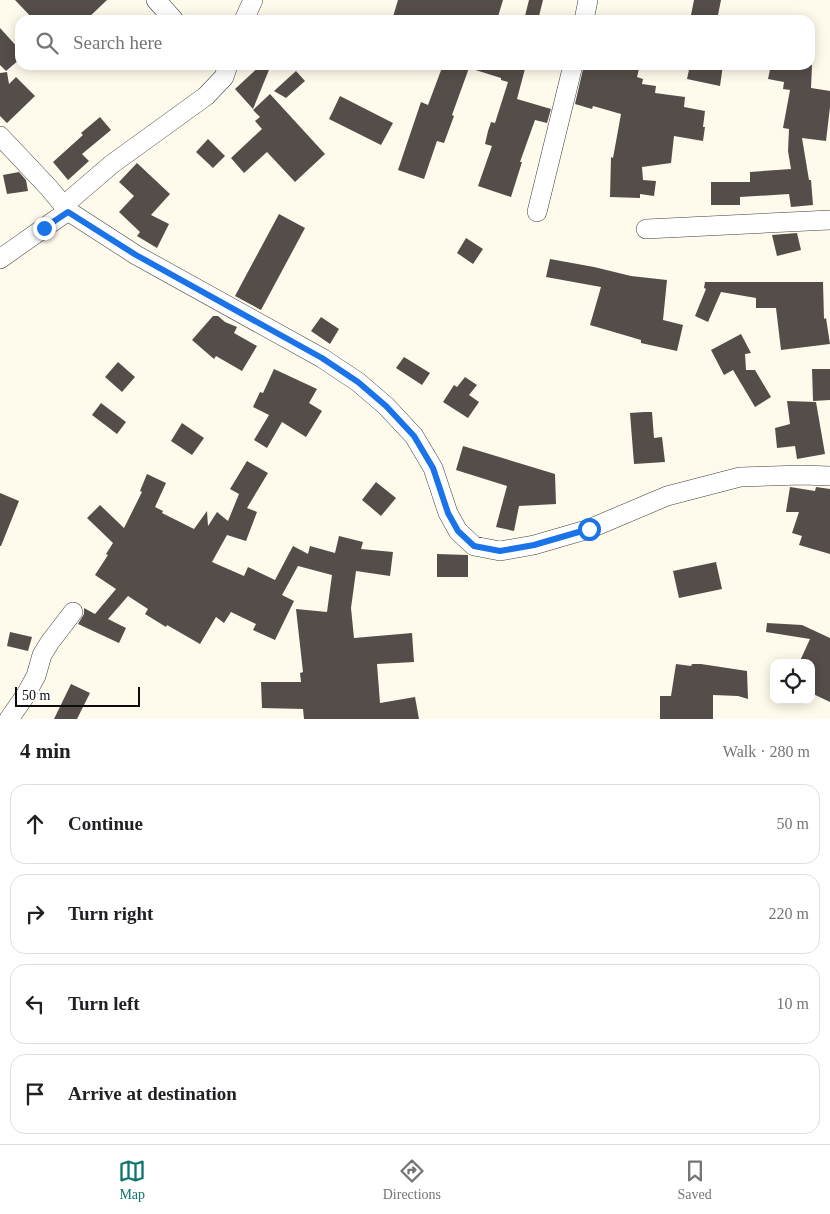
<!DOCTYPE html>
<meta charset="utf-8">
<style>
:root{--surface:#fff;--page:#f2f2f2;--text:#202124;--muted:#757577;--line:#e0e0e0;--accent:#0f766e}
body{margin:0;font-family:"Times New Roman",serif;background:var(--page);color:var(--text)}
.controls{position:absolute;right:15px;bottom:15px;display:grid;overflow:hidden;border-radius:10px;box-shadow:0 2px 12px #0003}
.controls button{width:45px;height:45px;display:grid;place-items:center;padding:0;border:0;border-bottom:1px solid var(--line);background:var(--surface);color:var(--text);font:25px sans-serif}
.scale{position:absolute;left:15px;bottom:12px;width:125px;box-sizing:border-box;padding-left:5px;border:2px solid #0c0c0c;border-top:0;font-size:14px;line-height:18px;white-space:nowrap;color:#0c0c0c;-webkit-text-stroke:4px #fff;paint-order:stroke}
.stop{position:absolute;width:15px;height:15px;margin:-11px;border:4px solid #1a73e8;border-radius:50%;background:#fff}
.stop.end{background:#1a73e8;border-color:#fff;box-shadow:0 1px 5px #0008}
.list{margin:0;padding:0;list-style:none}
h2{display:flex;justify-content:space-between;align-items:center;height:65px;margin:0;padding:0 20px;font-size:21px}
h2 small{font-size:16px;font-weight:400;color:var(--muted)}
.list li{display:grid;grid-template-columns:32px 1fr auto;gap:15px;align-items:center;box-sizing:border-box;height:80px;margin:0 10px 10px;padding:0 10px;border:1px solid var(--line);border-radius:15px}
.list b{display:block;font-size:19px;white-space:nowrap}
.list em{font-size:16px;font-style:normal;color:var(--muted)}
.icon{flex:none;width:28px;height:28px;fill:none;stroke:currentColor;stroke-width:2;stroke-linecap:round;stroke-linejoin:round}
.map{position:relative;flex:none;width:830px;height:719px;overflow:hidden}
.search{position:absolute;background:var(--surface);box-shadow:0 2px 12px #0003;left:15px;right:15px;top:15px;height:55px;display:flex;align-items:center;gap:12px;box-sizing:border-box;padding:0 18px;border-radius:15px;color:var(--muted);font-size:19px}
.sheet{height:425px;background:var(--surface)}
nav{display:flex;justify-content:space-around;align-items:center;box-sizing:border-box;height:70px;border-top:1px solid var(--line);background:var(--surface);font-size:14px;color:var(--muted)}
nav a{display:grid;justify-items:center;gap:2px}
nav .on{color:var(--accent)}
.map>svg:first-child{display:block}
.building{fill:#544d49}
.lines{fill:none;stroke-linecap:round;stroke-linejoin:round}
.minor-casing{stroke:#3f3f3f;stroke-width:20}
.minor{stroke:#fff;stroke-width:19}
.route{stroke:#1a73e8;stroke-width:6}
</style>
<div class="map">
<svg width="830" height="719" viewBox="0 0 830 719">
<rect width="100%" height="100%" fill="#fefbec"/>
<g class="building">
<path d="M15,0H107L86,20H34Z"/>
<path d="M398,0H503L497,20H392Z"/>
<path d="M529,0H543L538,20H524Z"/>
<path d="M694,0H721L717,20H690Z"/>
<path d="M0,28L20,50V59L6,71L0,65Z"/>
<path d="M261,65H271L253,109L235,89Z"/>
<path d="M443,65H526L517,99L551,109L547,123L535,120L520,162H522L511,197L478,186L492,146L485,144L488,131L491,122L495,123L508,82L501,80V78L469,68L452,115L454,116L444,143L437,141L424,179L398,170L421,102L428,105Z"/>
<path d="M584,65H640L637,77L643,79L642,84L656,86L655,93L685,97L684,107L705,111L703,127H705L703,141L674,136L671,163L642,167L643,180L656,181L654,196L640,194V198L610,197L611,157L613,158L621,114L593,106L592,109L575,104Z"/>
<path d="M690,65H723L720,86L687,79Z"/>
<path d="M771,65H812L811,88L830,91V107L826,141L802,138L809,180H811L813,205L791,207L789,194L740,197V205H711V182H750V172L791,169L788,151L789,129L783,128L790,90L783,89L784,82L768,79Z"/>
<path d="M296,71L305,81L286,98L274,91Z"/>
<path d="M7,72L9,84L16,77L35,96L7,123L0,116V73Z"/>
<path d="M270,94L325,154L295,182L267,152L244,173L231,158L262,129L255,121L260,117L253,110Z"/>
<path d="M340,96L393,123L381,145L329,119Z"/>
<path d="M100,117L111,130L82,154L89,161L68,180L53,162L83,135L81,133Z"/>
<path d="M208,139L225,156L213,168L196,152Z"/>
<path d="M137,163L170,194L151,215L169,224L157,248L137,236L140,232L119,212L134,196L119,182Z"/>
<path d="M19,172L26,180L28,191L7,194L3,175Z"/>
<path d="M279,214L305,228L261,310L235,296Z"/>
<path d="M797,233L801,250L777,256L772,235Z"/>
<path d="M466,238L483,249L473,264L457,253Z"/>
<path d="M550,259L594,267L631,276L667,280L663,320L683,325L677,351L641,343V340L590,325L601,287L546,277Z"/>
<path d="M705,282H823L824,319L826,318L830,344L781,350L776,308H756V298L721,292L708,322L695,316L706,289L704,288Z"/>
<path d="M213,316H218L225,322L237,327L234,333L257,346L242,371L216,356L214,359L192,340Z"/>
<path d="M321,317L339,329L330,344L311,331Z"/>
<path d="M741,334L751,353L745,354L746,370H755L771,397L755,407L733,370L724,375L711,350Z"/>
<path d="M404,357L430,373L422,385L396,368Z"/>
<path d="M118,362L135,377L122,392L105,377Z"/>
<path d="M274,369L317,389L309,403L322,411L306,437L282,422L267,448L254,440L269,415L253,407L260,392L263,393Z"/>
<path d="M812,369H830V400L813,401Z"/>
<path d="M465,377L477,385L469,395L479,402L468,418L443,402L454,385L457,387Z"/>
<path d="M787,401L816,402L825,454L797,459L795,446L777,448L775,428L790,424Z"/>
<path d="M101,403L126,422L117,434L92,415Z"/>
<path d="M644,412H652L654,438L662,437L665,462L634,464L630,413Z"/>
<path d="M182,423L204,438L192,455L171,441Z"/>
<path d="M463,446L555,474L556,504L519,506L514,531L496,527L507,486L456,470Z"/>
<path d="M247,461L268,473L247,508L257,512L246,541L227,535L212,562L244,576L248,567L275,580L293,546L308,554L310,546L335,553L339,536L363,542L361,549L393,552L390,576L356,571L351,608L354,638L412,633L414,662L377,664L380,703L415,697L419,719H304L303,709L262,708L261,682H301L300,673L303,672L296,609L327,612L332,575L298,566L282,595L294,601L275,640L253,630L256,624L231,612L224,623L216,617L200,644L167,625L166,627L145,614L148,609L128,596L108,619L126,628L119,643L78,624L84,614V608L95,614L116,589L95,575L108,555L106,554L113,543L87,518L100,505L124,528L142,492L140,491L147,474L166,483L155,507L163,511L162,513L194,529L207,511L208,526L217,512L228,521L239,494L230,489Z"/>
<path d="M376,482L396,498L381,516L362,500Z"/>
<path d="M790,487L815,491L816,487L830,489V554L799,545L802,536L792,533L799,512H786Z"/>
<path d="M0,493L19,501L1,546H0Z"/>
<path d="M437,554L468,555V577H437Z"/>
<path d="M716,562L722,589L679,598L673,571Z"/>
<path d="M767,623L802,625L830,638V702L811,693V663H799L810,639L766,632Z"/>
<path d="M10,632L32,637L28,651L7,646Z"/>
<path d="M676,664L691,666L692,664H701L747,671L748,699L738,696L713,695V719H660V696H671Z"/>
<path d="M71,684L90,693L77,719H54Z"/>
</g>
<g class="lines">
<defs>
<g id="minor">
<path d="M156,0L174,20"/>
<path d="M244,20L253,0"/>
<path d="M584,20L588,0"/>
<path d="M0,136L49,188L68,211"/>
<path d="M63,206L112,164L206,96L224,77L228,65"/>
<path d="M537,212L573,65"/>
<path d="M646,229L830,220"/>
<path d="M0,259L68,211L136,255L322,358L358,382L386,406L414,436L433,468L448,513L458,531L474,546L500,551L534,545L589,529L667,496L740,477L802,475L830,476"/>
<path d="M9,719L25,696L36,676L42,655L50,642L73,612"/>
</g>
</defs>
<use href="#minor" class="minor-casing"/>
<use href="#minor" class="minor"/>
</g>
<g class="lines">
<path class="route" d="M44,228L68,212L136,255L322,358L358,382L386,406L414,436L433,468L448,513L458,531L474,546L500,551L534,545L589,529"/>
</g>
</svg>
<div class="controls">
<button><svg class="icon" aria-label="locate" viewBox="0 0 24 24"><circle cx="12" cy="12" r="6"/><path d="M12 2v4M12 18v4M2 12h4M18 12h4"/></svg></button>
</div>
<div class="scale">50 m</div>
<div class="stop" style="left:589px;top:529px"></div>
<div class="stop end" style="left:44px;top:228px"></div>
<div class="search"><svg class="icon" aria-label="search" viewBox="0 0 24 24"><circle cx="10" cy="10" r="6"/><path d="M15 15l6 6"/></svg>Search here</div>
</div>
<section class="sheet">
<h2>4 min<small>Walk · 280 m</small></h2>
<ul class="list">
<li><svg class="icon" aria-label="ahead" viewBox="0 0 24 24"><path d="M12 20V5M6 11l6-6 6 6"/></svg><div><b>Continue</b></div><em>50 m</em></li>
<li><svg class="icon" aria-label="right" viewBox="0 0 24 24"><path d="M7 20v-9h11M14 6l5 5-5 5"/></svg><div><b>Turn right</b></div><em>220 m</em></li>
<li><svg class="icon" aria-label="left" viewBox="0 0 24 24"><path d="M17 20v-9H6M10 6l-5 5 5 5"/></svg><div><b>Turn left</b></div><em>10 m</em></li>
<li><svg class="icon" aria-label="arrive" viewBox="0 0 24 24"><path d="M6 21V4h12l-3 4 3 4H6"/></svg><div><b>Arrive at destination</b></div></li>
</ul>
</section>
<nav>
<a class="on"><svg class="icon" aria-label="map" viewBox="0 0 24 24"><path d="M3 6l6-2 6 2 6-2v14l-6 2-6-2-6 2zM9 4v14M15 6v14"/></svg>Map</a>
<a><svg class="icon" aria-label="directions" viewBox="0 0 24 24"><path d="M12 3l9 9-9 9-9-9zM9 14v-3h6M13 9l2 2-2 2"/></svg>Directions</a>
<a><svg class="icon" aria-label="saved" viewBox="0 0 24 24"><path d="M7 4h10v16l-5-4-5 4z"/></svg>Saved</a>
</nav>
